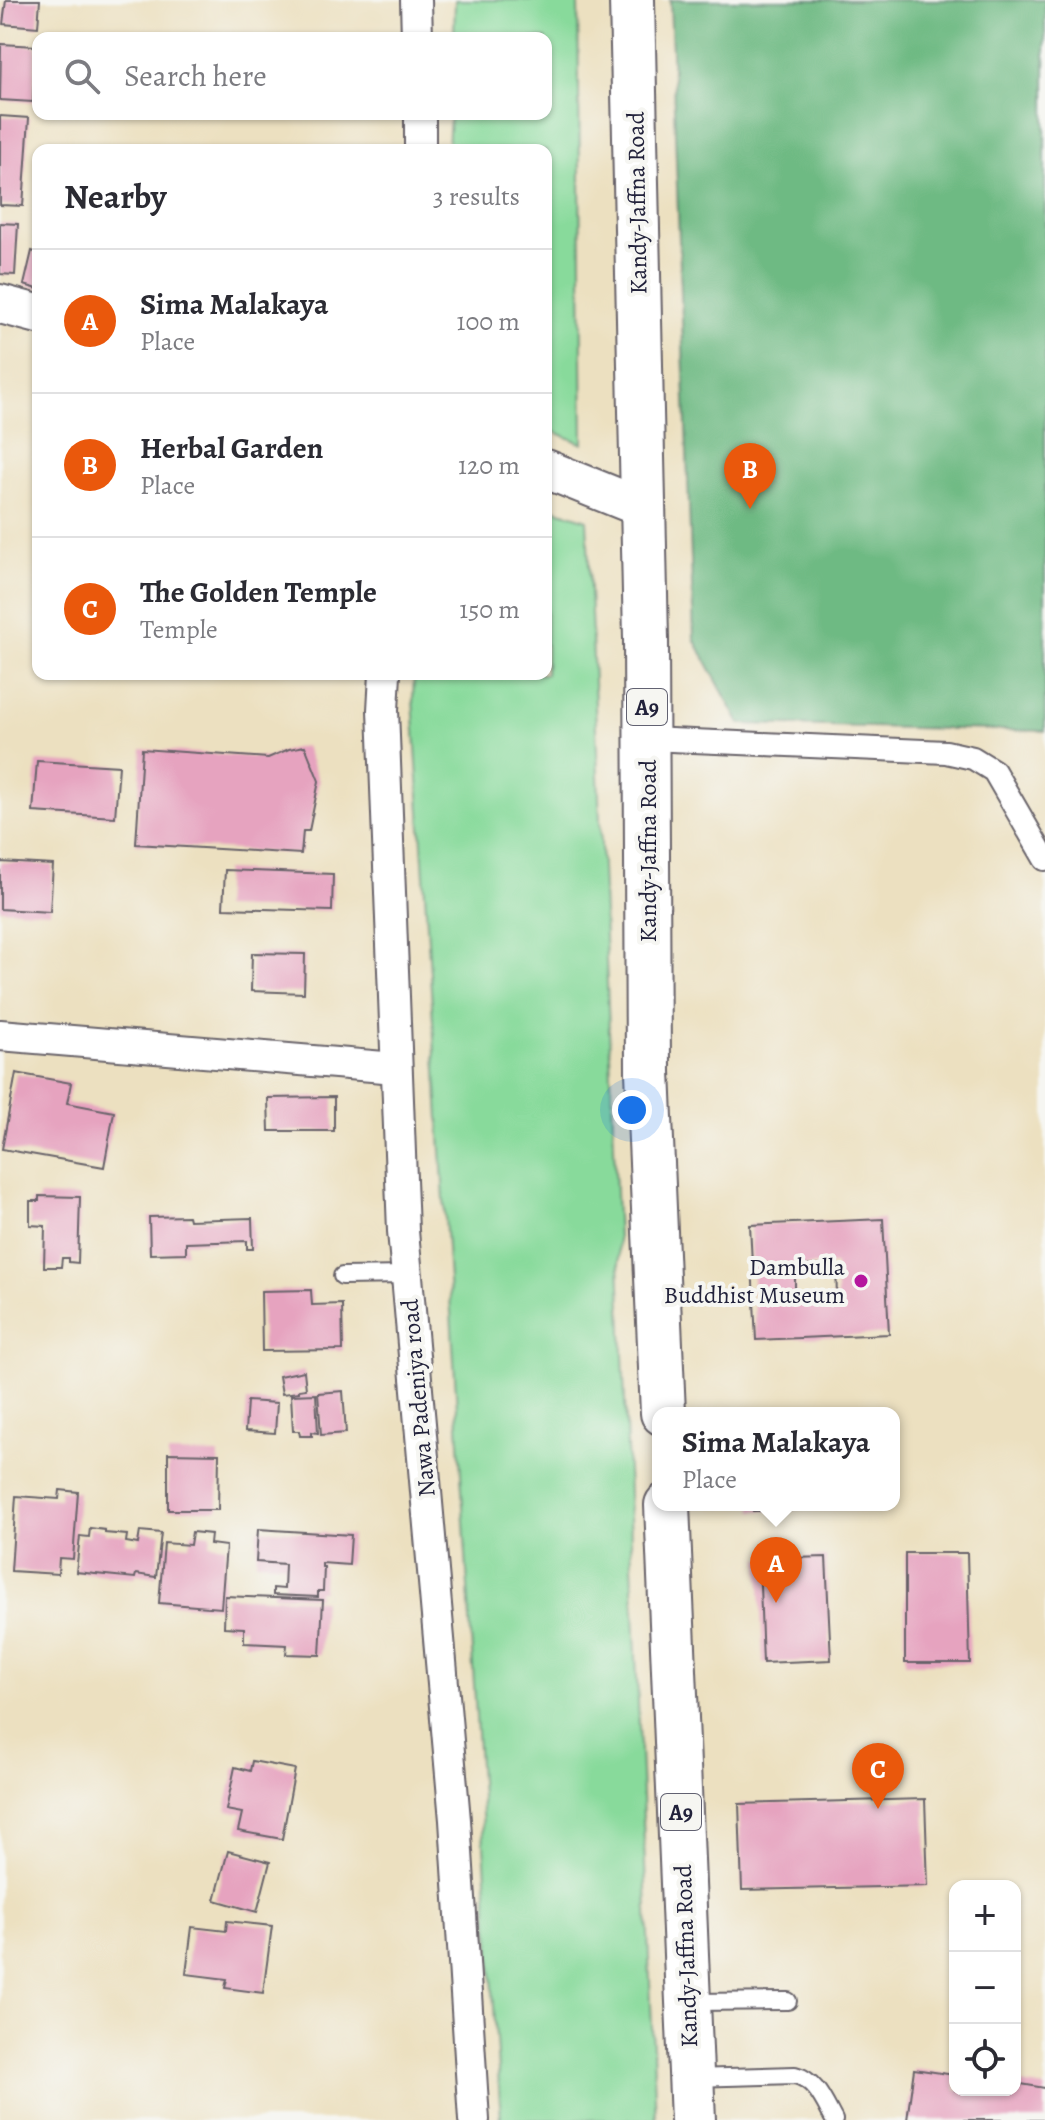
<!DOCTYPE html>
<meta charset="utf-8">
<style>
:root{--surface:#fff;--page:#f7f7f7;--text:#2b2b33;--muted:#7c7c81;--line:#e1e1e2;--accent:#ea580c}
body{margin:0;font-family:Alegreya,serif;background:var(--page);color:var(--text)}
.controls{position:absolute;right:24px;bottom:24px;display:grid;overflow:hidden;border-radius:16px;box-shadow:0 2px 6px #0004}
.controls button{width:72px;height:72px;display:grid;place-items:center;padding:0;border:0;border-bottom:2px solid var(--line);background:var(--surface);color:var(--text);font:40px sans-serif}
.you{position:absolute;left:632px;top:1110px;width:28px;height:28px;margin:-20px;border:6px solid #fff;border-radius:50%;background:#1a73e8;box-shadow:0 0 0 12px #1a73e833}
.badge{display:grid;place-items:center;width:52px;height:52px;border-radius:50%;background:var(--accent);color:#fff;font-size:26px;font-weight:700}
.pin{position:absolute;translate:-50% -66px;filter:drop-shadow(0 2px 4px #0008)}
.pin::after{content:'';position:absolute;top:42px;width:28px;height:24px;background:inherit;clip-path:polygon(0 0,100% 0,50% 100%)}
.popup{position:absolute;left:652px;top:1407px;width:248px;height:104px;box-sizing:border-box;display:grid;place-content:center;border-radius:16px;background:var(--surface);filter:drop-shadow(0 2px 6px #0005);font-size:26px;white-space:nowrap;color:var(--muted)}
.popup b{font-size:30px;color:var(--text)}
.popup::after{content:'';position:absolute;left:50%;top:100%;margin-left:-16px;border:16px solid transparent;border-top-color:var(--surface)}
.list{margin:0;padding:0;list-style:none}
h2{display:flex;justify-content:space-between;align-items:center;height:104px;margin:0;padding:0 32px;font-size:34px}
h2 small{font-size:26px;font-weight:400;color:var(--muted)}
.list li{display:grid;grid-template-columns:52px 1fr auto;gap:24px;align-items:center;box-sizing:border-box;height:144px;padding:0 32px;border-top:2px solid var(--line)}
.list b{display:block;font-size:30px;white-space:nowrap}
.list p{margin:0;font-size:26px;white-space:nowrap;color:var(--muted)}
.list em{font-size:26px;font-style:normal;color:var(--muted)}
.icon{flex:none;width:44px;height:44px;fill:none;stroke:currentColor;stroke-width:2;stroke-linecap:round;stroke-linejoin:round}
.map{position:relative;flex:none;width:1045px;height:2120px;overflow:hidden}
.search{position:absolute;background:var(--surface);box-shadow:0 2px 6px #0004;left:32px;top:32px;width:520px;height:88px;display:flex;align-items:center;gap:20px;box-sizing:border-box;padding:0 28px;border-radius:16px;color:var(--muted);font-size:30px}
.panel{position:absolute;background:var(--surface);box-shadow:0 2px 6px #0004;left:32px;top:144px;width:520px;height:536px;border-radius:16px}
.map>svg:first-child{display:block}
.green{fill:#88da9b;stroke:#557e6b;stroke-width:2}
.forest{fill:#6eba83;stroke:#486e5f;stroke-width:2}
.building{fill:#e6a3bf;fill-rule:evenodd}
.lines{fill:none;stroke-linecap:round;stroke-linejoin:round}
.service-casing{stroke:#69646a;stroke-width:20}
.pedestrian-casing{stroke:#69646a;stroke-width:26}
.minor-casing{stroke:#69646a;stroke-width:34}
.tertiary-casing{stroke:#69646a;stroke-width:42}
.trunk-casing{stroke:#69646a;stroke-width:48}
.service{stroke:#fff;stroke-width:16}
.pedestrian{stroke:#fff;stroke-width:22}
.minor{stroke:#fff;stroke-width:30}
.tertiary{stroke:#fff;stroke-width:38}
.trunk{stroke:#fff;stroke-width:44}
.poi-dot{fill:#b5179e;stroke:#f6f6f2;stroke-width:3}
.labels{text-anchor:middle;stroke-width:8;stroke-linejoin:round;paint-order:stroke}
.shield{fill:#f6f6f2;stroke:#626272;stroke-width:2}
.shield-label{font-size:22px;font-weight:bold;fill:#22223b}
.street-label{font-size:24px;fill:#22223b;stroke:#f6f6f2}
.poi-label{font-size:24px;fill:#22223b;stroke:#f6f6f2;text-anchor:end}
</style>
<div class="map">
<svg width="1045" height="2120" viewBox="0 0 1045 2120">
<rect width="100%" height="100%" fill="#f6f6f2"/>
<filter id="ink" filterUnits="userSpaceOnUse"><feTurbulence type="fractalNoise" baseFrequency=".0125" numOctaves="2"/><feDisplacementMap in="SourceGraphic" scale="16" xChannelSelector="R" yChannelSelector="G"/><feConvolveMatrix kernelMatrix="1 2 1 2 8 2 1 2 1" color-interpolation-filters="sRGB"/></filter>
<filter id="wash" filterUnits="userSpaceOnUse"><feTurbulence type="fractalNoise" baseFrequency=".006" numOctaves="4" result="noise"/><feDisplacementMap in="SourceGraphic" scale="32" xChannelSelector="R" yChannelSelector="G"/><feGaussianBlur stdDeviation="1.8" result="paint"/><feColorMatrix in="noise" values="0 0 0 0 0 0 0 0 0 0 0 0 0 0 0 0 0 1.4 0 .05"/><feComposite in="paint" operator="in"/></filter>
<g filter="url(#wash)">
<rect width="100%" height="100%" fill="#ece0c0"/>
<g class="green">
<path d="M455,0H578L583,444L546,428V150H448L450,114H546V38H454Z"/>
<path d="M546,506L587,520L656,2120H501L413,699L414,674H546Z"/>
</g>
<path class="forest" d="M670,0H1045V731L740,724L694,639Z"/>
<g id="blocks">
<g class="building">
<path d="M6,0H40L38,27L3,24Z"/>
<path d="M1,44L36,46L33,102L0,100Z"/>
<path d="M0,116L29,118L23,206L0,205Z"/>
<path d="M0,223L18,224L15,275L0,274Z"/>
<path d="M32,251L38,253V289L24,285Z"/>
<path d="M305,746L319,781L309,831H303L301,854L136,844L142,749L268,758L289,749Z"/>
<path d="M37,761L119,766L115,817L33,812Z"/>
<path d="M0,862L53,865L50,912L0,909Z"/>
<path d="M225,870L333,874L332,911L223,908Z"/>
<path d="M252,953L305,954L304,993L251,991Z"/>
<path d="M16,1073L71,1083L67,1103L114,1112L104,1167L2,1149Z"/>
<path d="M334,1097V1131H269L268,1098Z"/>
<path d="M39,1196L80,1197L78,1263L69,1262V1258H62L61,1267H44L45,1226L30,1225V1201H39Z"/>
<path d="M188,1216L189,1220L252,1218L253,1249H247V1241L186,1243V1253L150,1254L149,1217Z"/>
<path d="M883,1219L889,1334L756,1340L750,1225ZM836,1265L837,1297L795,1298V1266Z"/>
<path d="M311,1290L312,1305L342,1304L343,1350L262,1351L261,1291Z"/>
<path d="M304,1371L306,1389L299,1390V1392L282,1394L279,1376Z"/>
<path d="M343,1391L346,1433L321,1435L318,1393Z"/>
<path d="M316,1394L318,1433L312,1432V1436H300L299,1431H293L291,1395Z"/>
<path d="M247,1401L277,1403L275,1433L245,1431Z"/>
<path d="M168,1453L219,1454L218,1510H168Z"/>
<path d="M60,1490L78,1492L73,1559L59,1558L58,1574L11,1571L16,1496L59,1499Z"/>
<path d="M752,1505H801V1509L753,1511Z"/>
<path d="M90,1528L105,1530V1533L127,1535L126,1542L138,1544L140,1531L161,1533L156,1577L136,1574L135,1578L76,1572L80,1536L89,1537Z"/>
<path d="M258,1529L351,1535L349,1565L322,1563V1567H324L323,1591H318V1597L273,1595V1588L284,1589L285,1564L256,1562Z"/>
<path d="M192,1532L211,1534L210,1544L226,1546L221,1608L159,1603L164,1543L190,1545Z"/>
<path d="M905,1553H967L970,1663H905Z"/>
<path d="M826,1557L831,1660L763,1663L759,1559Z"/>
<path d="M225,1596L323,1600L320,1655L286,1654L287,1645L244,1643V1628L224,1627Z"/>
<path d="M252,1761L295,1769L282,1839L238,1831L242,1813L226,1810L235,1767L250,1771Z"/>
<path d="M925,1799L928,1886L742,1890L739,1804Z"/>
<path d="M228,1851L270,1862L257,1912L215,1900Z"/>
<path d="M227,1921L272,1926L263,1993L225,1988L227,1979L186,1974L192,1927L226,1931Z"/>
<path d="M914,2069L955,2075V2090H1015V2083L1045,2088V2120H907Z"/>
</g>
</g>
</g>
<g filter="url(#ink)">
<use href="#blocks" fill-opacity="0" stroke="#69646a" stroke-width="2"/>
<g class="lines">
<defs>
<g id="service">
<path d="M342,1276L407,1275"/>
<path d="M690,2002L788,2001"/>
<path d="M691,2078L795,2075C816,2080 824,2102 834,2120"/>
</g>
<path id="pedestrian" d="M648,739L946,752L973,758L994,771L1045,859"/>
<g id="minor">
<path d="M416,0L417,38"/>
<path d="M420,114V150"/>
<path d="M385,674L383,710L403,1231L455,1820L474,2120"/>
<path d="M0,1035L396,1068"/>
</g>
<g id="tertiary">
<path d="M0,304L38,314"/>
<path d="M546,469L645,509"/>
</g>
<g id="trunk">
<path d="M632,0L646,639L648,1072L663,1413"/>
<path d="M667,1505L693,2120"/>
</g>
</defs>
<use href="#service" class="service-casing"/>
<use href="#pedestrian" class="pedestrian-casing"/>
<use href="#minor" class="minor-casing"/>
<use href="#tertiary" class="tertiary-casing"/>
<use href="#trunk" class="trunk-casing"/>
<use href="#service" class="service"/>
<use href="#pedestrian" class="pedestrian"/>
<use href="#minor" class="minor"/>
<use href="#tertiary" class="tertiary"/>
<use href="#trunk" class="trunk"/>
</g>
</g>
<circle class="poi-dot" cx="861" cy="1281" r="8"/>
<g class="labels">
<g class="shield">
<rect x="627" y="689" width="40" height="36" rx="6"/>
<rect x="661" y="1794" width="40" height="36" rx="6"/>
</g>
<g class="shield-label">
<text x="647" y="715">A9</text>
<text x="681" y="1820">A9</text>
</g>
<g class="street-label">
<text transform="translate(637 203) rotate(-91)" y="8">Kandy-Jaffna Road</text>
<text transform="translate(648 851) rotate(-90)" y="8">Kandy-Jaffna Road</text>
<text transform="translate(418 1398) rotate(-95)" y="8">Nawa Padeniya road</text>
<text transform="translate(686 1956) rotate(-92)" y="8">Kandy-Jaffna Road</text>
</g>
<g class="poi-label">
<text x="845" y="1275">Dambulla<tspan x="845" dy="28">Buddhist Museum</tspan></text>
</g>
</g>
</svg>
<div class="controls">
<button>+</button>
<button>−</button>
<button><svg class="icon" aria-label="locate" viewBox="0 0 24 24"><circle cx="12" cy="12" r="6"/><path d="M12 2v4M12 18v4M2 12h4M18 12h4"/></svg></button>
</div>
<div class="you"></div>
<div class="pin badge" style="left:776px;top:1603px">A</div>
<div class="popup"><b>Sima Malakaya</b>Place</div>
<div class="pin badge" style="left:750px;top:509px">B</div>
<div class="pin badge" style="left:878px;top:1809px">C</div>
<div class="search"><svg class="icon" aria-label="search" viewBox="0 0 24 24"><circle cx="10" cy="10" r="6"/><path d="M15 15l6 6"/></svg>Search here</div>
<section class="panel">
<h2>Nearby<small>3 results</small></h2>
<ul class="list">
<li><span class="badge">A</span><div><b>Sima Malakaya</b><p>Place</p></div><em>100 m</em></li>
<li><span class="badge">B</span><div><b>Herbal Garden</b><p>Place</p></div><em>120 m</em></li>
<li><span class="badge">C</span><div><b>The Golden Temple</b><p>Temple</p></div><em>150 m</em></li>
</ul>
</section>
</div>
